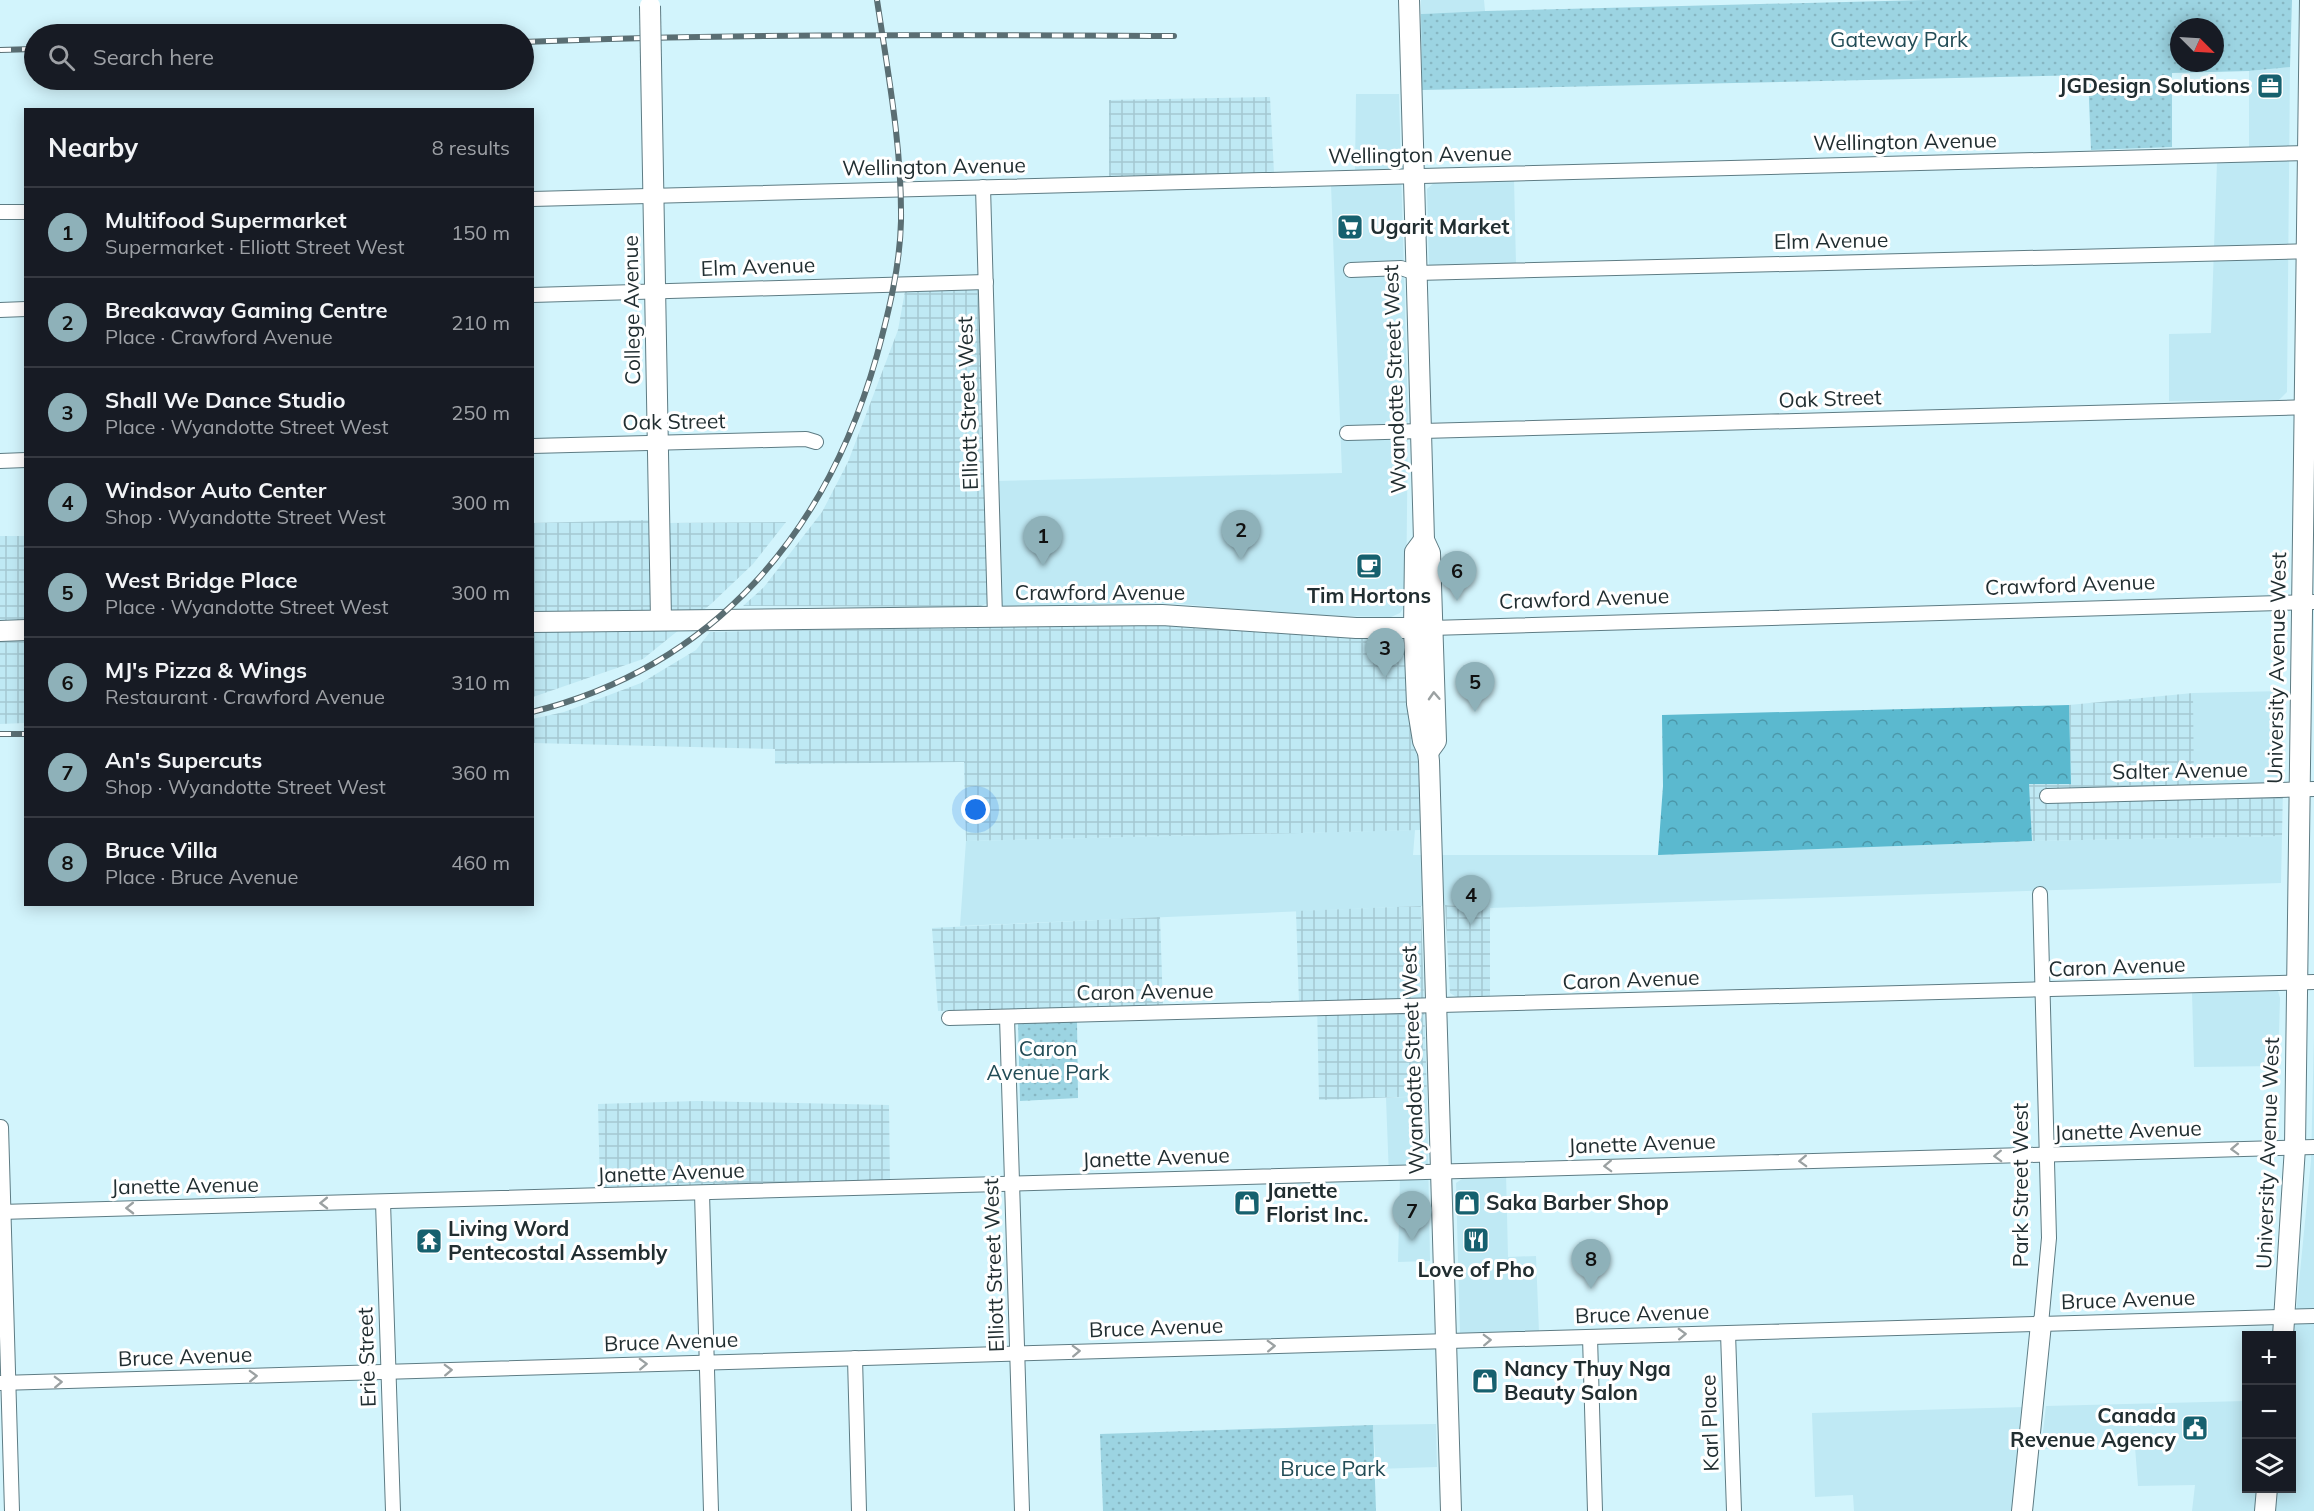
<!DOCTYPE html>
<meta charset="utf-8">
<style>
:root{--surface:#171b24;--page:#20242c;--text:#f1f3f6;--muted:#9ea1a6;--line:#363941;--accent:#8eb1b9}
body{margin:0;font-family:Mulish,sans-serif;background:var(--page);color:var(--text)}
.controls{position:absolute;right:18px;bottom:18px;display:grid;overflow:hidden;border-radius:0px;box-shadow:0 3px 15px #0003}
.controls button{width:54px;height:54px;display:grid;place-items:center;padding:0;border:0;border-bottom:2px solid var(--line);background:var(--surface);color:var(--text);font:30px sans-serif}
.compass{position:absolute;left:2170px;top:18px;width:54px;height:54px;border-radius:50%;background:var(--surface);box-shadow:0 3px 15px #0003;rotate:114deg}
.you{position:absolute;left:976px;top:810px;width:21px;height:21px;margin:-15px;border:4px solid #fff;border-radius:50%;background:#1a73e8;box-shadow:0 0 0 9px #1a73e833}
.badge{display:grid;place-items:center;width:39px;height:39px;border-radius:50%;background:var(--accent);color:#111;font-size:20px;font-weight:700}
.pin{position:absolute;translate:-50% -50px;filter:drop-shadow(0 2px 3px #0008)}
.pin::after{content:'';position:absolute;top:32px;width:21px;height:18px;background:inherit;clip-path:polygon(0 0,100% 0,50% 100%)}
.list{margin:0;padding:0;list-style:none}
h2{display:flex;justify-content:space-between;align-items:center;height:78px;margin:0;padding:0 24px;font-size:26px}
h2 small{font-size:20px;font-weight:400;color:var(--muted)}
.list li{display:grid;grid-template-columns:39px 1fr auto;gap:18px;align-items:center;box-sizing:border-box;height:90px;padding:0 24px;border-top:2px solid var(--line)}
.list b{display:block;font-size:22px;white-space:nowrap}
.list p{margin:0;font-size:20px;white-space:nowrap;color:var(--muted)}
.list em{font-size:20px;font-style:normal;color:var(--muted)}
.icon{flex:none;width:33px;height:33px;fill:none;stroke:currentColor;stroke-width:2;stroke-linecap:round;stroke-linejoin:round}
.map{position:relative;flex:none;width:2314px;height:1511px;overflow:hidden}
.search{position:absolute;background:var(--surface);box-shadow:0 3px 15px #0003;left:24px;top:24px;width:510px;height:66px;display:flex;align-items:center;gap:15px;box-sizing:border-box;padding:0 21px;border-radius:33px;color:var(--muted);font-size:22px}
.panel{position:absolute;background:var(--surface);box-shadow:0 3px 15px #0003;left:24px;top:108px;width:510px;height:798px;border-radius:0px}
.map>svg:first-child{display:block}
.built{fill:#bfe9f4}
.industrial{fill:url(#industrial-grid)}
.forest{fill:url(#forest-crowns)}
.park{fill:url(#park-dots);fill-rule:evenodd}
.lines{fill:none;stroke-linecap:round;stroke-linejoin:round}
.street-casing{stroke:#5e7c84;stroke-width:16}
.secondary-casing{stroke:#5e7c84;stroke-width:22}
.street{stroke:#fff;stroke-width:14}
.secondary{stroke:#fff;stroke-width:20}
.rail-casing{stroke:#5a6e73;stroke-width:6}
.rail{stroke:#fff;stroke-width:4;stroke-dasharray:11;stroke-linecap:butt}
.secondary-bridge-casing{stroke:#5e7c84;stroke-width:22;stroke-linecap:butt}
.secondary-bridge{stroke:#fff;stroke-width:20}
.oneway{stroke:#9ba1a2}
.labels{text-anchor:middle;stroke-width:6;stroke-linejoin:round;paint-order:stroke}
.park-label{font-size:21px;fill:#224c56;stroke:#fff}
.poi-label{font-size:21px;font-weight:bold;fill:#212e31;stroke:#fff;text-anchor:start}
.street-label{font-size:21px;fill:#212e31;stroke:#fff}
</style>
<div class="map">
<svg width="2314" height="1511" viewBox="0 0 2314 1511">
<defs>
<pattern id="industrial-grid" width="8" height="8" patternUnits="userSpaceOnUse" patternTransform="scale(1.5)"><rect width="8" height="8" fill="#bfe9f4"/><path d="M0 4h8M4 0v8" fill="none" stroke="#a4c8d2"/></pattern>
<pattern id="forest-crowns" width="20" height="18" patternUnits="userSpaceOnUse" patternTransform="scale(1.5)"><rect width="20" height="18" fill="#5bb9cf"/><path d="M2 6a3 3 0 1 1 6 0M12 15a3 3 0 1 1 6 0" fill="none" stroke="#4b97a9"/></pattern>
<pattern id="park-dots" width="8" height="8" patternUnits="userSpaceOnUse" patternTransform="scale(1.5)"><rect width="8" height="8" fill="#9cd4e2"/><path d="M2 2h.1M6 6h.1" fill="none" stroke="#86b6c2" stroke-width="1.8" stroke-linecap="round"/></pattern>
</defs>
<rect width="100%" height="100%" fill="#d2f4fc"/>
<g class="built">
<path d="M1421,0H1484L1485,11L1421,14Z"/>
<path d="M2290,67L2287,392L2279,400L2169,401V334L2211,333L2217,162L2249,161V71Z"/>
<path d="M1356,94H1399L1408,417L1406,604L1400,613L1391,617L1306,615L1169,603L1002,606L997,481L1342,473L1331,185L1355,170Z"/>
<path d="M1514,179L1516,264L1429,267L1427,189L1435,182Z"/>
<path d="M2284,691L2283,786L2193,787V693Z"/>
<path d="M1415,830L1413,855H1658L2032,841L2282,836L2281,883L1490,908L1450,905L1421,906L960,926L966,841Z"/>
<path d="M2273,987L2278,991L2280,998L2278,1066L2194,1067L2192,992Z"/>
<path d="M2314,1037V1511H2192L2195,1485L2138,1486L2135,1447L2041,1449L2046,1406L2246,1401V1488H2292V1353L2311,1161Z"/>
<path d="M1427,1096L1430,1261L1398,1262L1400,1176L1389,1177L1386,1098Z"/>
<path d="M1506,1173L1508,1257L1536,1256L1539,1332L1460,1334L1456,1183L1462,1179L1472,1177Z"/>
<path d="M2024,1407L2012,1511H1854L1853,1495L1815,1497L1812,1413Z"/>
<path d="M1436,1424L1437,1467L1376,1469L1373,1425Z"/>
</g>
<g class="industrial">
<path d="M1270,97L1274,173L1109,178V100Z"/>
<path d="M986,289L989,603L978,607L743,606L764,587L822,512L848,462L898,330L905,291Z"/>
<path d="M652,520L669,523L786,522L753,564L711,604L643,659L533,697L532,523Z"/>
<path d="M0,536H25V723L0,724Z"/>
<path d="M1179,625L1333,637L1389,638L1398,642L1406,652L1418,741L1420,830L966,841L964,762L775,764V749L533,743L532,719L564,712L641,683L696,650L710,632L959,626Z"/>
<path d="M2193,693L2194,787L2283,786L2282,836L2032,841L2028,784H2071L2069,705Z"/>
<path d="M1445,905L1490,908V997L1458,998L1450,993Z"/>
<path d="M1421,906L1427,1096L1319,1100L1317,1002L1299,1003L1296,911Z"/>
<path d="M1160,917L1163,1006L938,1011L932,928Z"/>
<path d="M697,1101L889,1105L890,1181L600,1189L598,1104Z"/>
</g>
<path class="forest" d="M2069,705L2071,784H2029L2032,841L1658,855L1663,786L1662,715Z"/>
<g class="park">
<path d="M1924,0H2292L2290,67L2249,71L2172,73V147L2091,150L2088,75L1422,90L1421,14L1485,11ZM2179,27H2215V63H2179Z"/>
<path d="M1077,1021L1078,1098L1020,1101L1018,1023Z"/>
<path d="M1373,1425L1376,1511H1103L1100,1434Z"/>
</g>
<g class="lines">
<defs>
<g id="street">
<path d="M983,187L995,617"/>
<path d="M532,199L2308,153"/>
<path d="M0,212H26"/>
<path d="M1351,270L1401,268L1416,273L2314,251"/>
<path d="M532,295L986,282"/>
<path d="M0,310L26,309"/>
<path d="M1347,433L2312,407"/>
<path d="M532,446L806,439L816,442"/>
<path d="M0,461L26,460"/>
<path d="M1431,628L2314,602"/>
<path d="M2047,796L2314,789"/>
<path d="M2040,894L2049,1238L2041,1324"/>
<path d="M1007,1017L1022,1511"/>
<path d="M949,1018L2314,982"/>
<path d="M1,1127L12,1511"/>
<path d="M702,1193L711,1511"/>
<path d="M383,1202L393,1511"/>
<path d="M0,1212L2314,1147"/>
<path d="M1728,1333L1734,1511"/>
<path d="M1590,1337L1595,1511"/>
<path d="M855,1358L859,1511"/>
<path d="M0,1383L2314,1316"/>
</g>
<g id="secondary">
<path d="M1409,0L1424,540L1430,553L1436,741L1428,752"/>
<path d="M651,62L661,620"/>
<path d="M1424,540L1415,552L1414,629L1417,704L1423,741L1428,752L1429,761L1451,1511"/>
<path d="M532,622L1162,615L1356,628H1431"/>
<path d="M0,631L26,630"/>
<path d="M2283,1336L2295,1147L2310,0"/>
<path d="M2022,1511L2041,1324"/>
<path d="M2265,1511L2267,1488"/>
</g>
</defs>
<use href="#street" class="street-casing"/>
<use href="#secondary" class="secondary-casing"/>
<use href="#street" class="street"/>
<use href="#secondary" class="secondary"/>
<defs>
<g id="rail">
<path d="M524,42C740,33 957,35 1174,36"/>
<path d="M0,50L34,49"/>
<path d="M532,712C716,666 827,532 877,355C889,311 900,266 901,221C902,147 888,73 877,0"/>
<path d="M0,734H26"/>
</g>
</defs>
<use href="#rail" class="rail-casing"/>
<use href="#rail" class="rail"/>
<defs>
<path id="secondary-bridge" d="M650,6L651,62"/>
</defs>
<use href="#secondary-bridge" class="secondary-bridge-casing"/>
<use href="#secondary-bridge" class="secondary-bridge"/>
</g>
<defs><path id="oneway-chevron" d="M-2-3.5L2.5 0L-2 3.5" fill="none" stroke-width="1.6" stroke-linecap="round" stroke-linejoin="round" transform="scale(1.5)"/></defs>
<g class="oneway">
<use href="#oneway-chevron" transform="translate(1434 696) rotate(-93)"/>
<use href="#oneway-chevron" transform="translate(2235 1149) rotate(178)"/>
<use href="#oneway-chevron" transform="translate(1998 1156) rotate(178)"/>
<use href="#oneway-chevron" transform="translate(1803 1161) rotate(178)"/>
<use href="#oneway-chevron" transform="translate(1608 1166) rotate(178)"/>
<use href="#oneway-chevron" transform="translate(324 1203) rotate(179)"/>
<use href="#oneway-chevron" transform="translate(130 1208) rotate(179)"/>
<use href="#oneway-chevron" transform="translate(1682 1334) rotate(-2)"/>
<use href="#oneway-chevron" transform="translate(1487 1340) rotate(-2)"/>
<use href="#oneway-chevron" transform="translate(1271 1346) rotate(-2)"/>
<use href="#oneway-chevron" transform="translate(1076 1351) rotate(-2)"/>
<use href="#oneway-chevron" transform="translate(643 1364) rotate(-2)"/>
<use href="#oneway-chevron" transform="translate(448 1370) rotate(-2)"/>
<use href="#oneway-chevron" transform="translate(253 1376) rotate(-2)"/>
<use href="#oneway-chevron" transform="translate(58 1382) rotate(-2)"/>
</g>
<defs>
<symbol id="office-square" viewBox="-11 -11 22 22"><rect x="-9" y="-9" width="18" height="18" rx="4" fill="#16606e" stroke="#fff"/><path d="M-6-3h4V-5.5h4V-3h4V5H-6ZM-1-4.5V-3h2v-1.5ZM-6 0V1H6V0Z" fill="#fff"/></symbol>
<symbol id="supermarket-square" viewBox="-11 -11 22 22"><rect x="-9" y="-9" width="18" height="18" rx="4" fill="#16606e" stroke="#fff"/><path d="M-6-5.5h2.5l.6 2H6L4.5 2H-2.5L-4.4-4H-6ZM-1.5 3.2a1.3 1.3 0 1 0 .1 0ZM3 3.2a1.3 1.3 0 1 0 .1 0Z" fill="#fff"/></symbol>
<symbol id="cafe-square" viewBox="-11 -11 22 22"><rect x="-9" y="-9" width="18" height="18" rx="4" fill="#16606e" stroke="#fff"/><path d="M-5.5-4.5H6V0H3Q3 3.5 0 3.5H-2.5Q-5.5 3.5-5.5 0ZM3-3.2v2h1.7v-2ZM-6 4.5H4V6H-6Z" fill="#fff"/></symbol>
<symbol id="shop-square" viewBox="-11 -11 22 22"><rect x="-9" y="-9" width="18" height="18" rx="4" fill="#16606e" stroke="#fff"/><path d="M-5-2.5h2.3a2.7 3.5 0 0 1 5.4 0H5L5.5 6h-11ZM-1.5-2.5h3a1.5 2.3 0 0 0-3 0Z" fill="#fff"/></symbol>
<symbol id="restaurant-square" viewBox="-11 -11 22 22"><rect x="-9" y="-9" width="18" height="18" rx="4" fill="#16606e" stroke="#fff"/><path d="M-5-6h1v4h1v-4h1v4h1v-4h1v5L-1.5 .5V6h-2V.5L-5-1ZM5-6V6H3V1.5H1.5Q1.5-4 5-6Z" fill="#fff"/></symbol>
<symbol id="temple-square" viewBox="-11 -11 22 22"><rect x="-9" y="-9" width="18" height="18" rx="4" fill="#16606e" stroke="#fff"/><path d="M0-6L5-2H3V0L6.5 2.5H4V6H1.5V3h-3V6H-4V2.5H-6.5L-3 0V-2H-5Z" fill="#fff"/></symbol>
<symbol id="civic-square" viewBox="-11 -11 22 22"><rect x="-9" y="-9" width="18" height="18" rx="4" fill="#16606e" stroke="#fff"/><path d="M-.6-6.5H3V-4.5H.6V-3L4-1V1h2V6H-6V1h2V-1L-.6-3ZM-1.2 2.5V6h2.4V2.5Z" fill="#fff"/></symbol>
</defs>
<g fill-rule="evenodd">
<use href="#office-square" x="2255" y="71" width="30" height="30"/>
<use href="#supermarket-square" x="1335" y="212" width="30" height="30"/>
<use href="#cafe-square" x="1354" y="551" width="30" height="30"/>
<use href="#shop-square" x="1232" y="1188" width="30" height="30"/>
<use href="#shop-square" x="1452" y="1188" width="30" height="30"/>
<use href="#restaurant-square" x="1461" y="1225" width="30" height="30"/>
<use href="#temple-square" x="414" y="1226" width="30" height="30"/>
<use href="#shop-square" x="1470" y="1366" width="30" height="30"/>
<use href="#civic-square" x="2180" y="1413" width="30" height="30"/>
</g>
<g class="labels">
<g class="park-label">
<text x="1899" y="47">Gateway Park</text>
<text x="1048" y="1056">Caron<tspan x="1048" dy="24">Avenue Park</tspan></text>
<text x="1333" y="1476">Bruce Park</text>
</g>
<g class="poi-label">
<text x="2250" y="93" text-anchor="end">JGDesign Solutions</text>
<text x="1370" y="234">Ugarit Market</text>
<text x="1369" y="603" text-anchor="middle">Tim Hortons</text>
<text x="1266" y="1198">Janette<tspan x="1266" dy="24">Florist Inc.</tspan></text>
<text x="1486" y="1210">Saka Barber Shop</text>
<text x="448" y="1236">Living Word<tspan x="448" dy="24">Pentecostal Assembly</tspan></text>
<text x="1476" y="1277" text-anchor="middle">Love of Pho</text>
<text x="1504" y="1376">Nancy Thuy Nga<tspan x="1504" dy="24">Beauty Salon</tspan></text>
<text x="2176" y="1423" text-anchor="end">Canada<tspan x="2176" dy="24">Revenue Agency</tspan></text>
</g>
<g class="street-label">
<text transform="translate(1905 142) rotate(-1)" y="7">Wellington Avenue</text>
<text transform="translate(1420 155) rotate(-1)" y="7">Wellington Avenue</text>
<text transform="translate(934 167) rotate(-1)" y="7">Wellington Avenue</text>
<text transform="translate(1831 241) rotate(-1)" y="7">Elm Avenue</text>
<text transform="translate(758 267) rotate(-2)" y="7">Elm Avenue</text>
<text transform="translate(632 310) rotate(-91)" y="7">College Avenue</text>
<text transform="translate(1395 379) rotate(-92)" y="7">Wyandotte Street West</text>
<text transform="translate(1830 399) rotate(-2)" y="7">Oak Street</text>
<text transform="translate(968 403) rotate(-92)" y="7">Elliott Street West</text>
<text transform="translate(674 422) rotate(-1)" y="7">Oak Street</text>
<text transform="translate(2070 585) rotate(-2)" y="7">Crawford Avenue</text>
<text x="1100" y="600">Crawford Avenue</text>
<text transform="translate(1584 599) rotate(-2)" y="7">Crawford Avenue</text>
<text transform="translate(2277 668) rotate(-89)" y="7">University Avenue West</text>
<text transform="translate(2180 771) rotate(-1)" y="7">Salter Avenue</text>
<text transform="translate(2117 967) rotate(-2)" y="7">Caron Avenue</text>
<text transform="translate(1631 980) rotate(-2)" y="7">Caron Avenue</text>
<text transform="translate(1145 992) rotate(-1)" y="7">Caron Avenue</text>
<text transform="translate(1413 1060) rotate(-92)" y="7">Wyandotte Street West</text>
<text transform="translate(2128 1131) rotate(-2)" y="7">Janette Avenue</text>
<text transform="translate(1642 1144) rotate(-2)" y="7">Janette Avenue</text>
<text transform="translate(2268 1153) rotate(-88)" y="7">University Avenue West</text>
<text transform="translate(1156 1158) rotate(-2)" y="7">Janette Avenue</text>
<text transform="translate(671 1173) rotate(-2)" y="7">Janette Avenue</text>
<text transform="translate(2021 1185) rotate(-90)" y="7">Park Street West</text>
<text transform="translate(185 1186) rotate(-1)" y="7">Janette Avenue</text>
<text transform="translate(994 1265) rotate(-92)" y="7">Elliott Street West</text>
<text transform="translate(2128 1300) rotate(-2)" y="7">Bruce Avenue</text>
<text transform="translate(1642 1314) rotate(-2)" y="7">Bruce Avenue</text>
<text transform="translate(1156 1328) rotate(-2)" y="7">Bruce Avenue</text>
<text transform="translate(671 1342) rotate(-2)" y="7">Bruce Avenue</text>
<text transform="translate(185 1357) rotate(-2)" y="7">Bruce Avenue</text>
<text transform="translate(367 1357) rotate(-92)" y="7">Erie Street</text>
<text transform="translate(1710 1423) rotate(-92)" y="7">Karl Place</text>
</g>
</g>
</svg>
<div class="controls">
<button>+</button>
<button>−</button>
<button><svg class="icon" aria-label="layers" viewBox="0 0 24 24"><path d="M12 4l9 5-9 5-9-5zM3 14l9 5 9-5"/></svg></button>
</div>
<svg class="compass" viewBox="-18 -18 36 36"><path d="M0-13l5 13h-10z" fill="#e53935"/><path d="M0 13l5-13h-10z" fill="#9ea1a6"/></svg>
<div class="you"></div>
<div class="pin badge" style="left:1043px;top:566px">1</div>
<div class="pin badge" style="left:1241px;top:560px">2</div>
<div class="pin badge" style="left:1385px;top:678px">3</div>
<div class="pin badge" style="left:1471px;top:925px">4</div>
<div class="pin badge" style="left:1475px;top:712px">5</div>
<div class="pin badge" style="left:1457px;top:601px">6</div>
<div class="pin badge" style="left:1412px;top:1241px">7</div>
<div class="pin badge" style="left:1591px;top:1289px">8</div>
<div class="search"><svg class="icon" aria-label="search" viewBox="0 0 24 24"><circle cx="10" cy="10" r="6"/><path d="M15 15l6 6"/></svg>Search here</div>
<section class="panel">
<h2>Nearby<small>8 results</small></h2>
<ul class="list">
<li><span class="badge">1</span><div><b>Multifood Supermarket</b><p>Supermarket · Elliott Street West</p></div><em>150 m</em></li>
<li><span class="badge">2</span><div><b>Breakaway Gaming Centre</b><p>Place · Crawford Avenue</p></div><em>210 m</em></li>
<li><span class="badge">3</span><div><b>Shall We Dance Studio</b><p>Place · Wyandotte Street West</p></div><em>250 m</em></li>
<li><span class="badge">4</span><div><b>Windsor Auto Center</b><p>Shop · Wyandotte Street West</p></div><em>300 m</em></li>
<li><span class="badge">5</span><div><b>West Bridge Place</b><p>Place · Wyandotte Street West</p></div><em>300 m</em></li>
<li><span class="badge">6</span><div><b>MJ's Pizza &amp; Wings</b><p>Restaurant · Crawford Avenue</p></div><em>310 m</em></li>
<li><span class="badge">7</span><div><b>An's Supercuts</b><p>Shop · Wyandotte Street West</p></div><em>360 m</em></li>
<li><span class="badge">8</span><div><b>Bruce Villa</b><p>Place · Bruce Avenue</p></div><em>460 m</em></li>
</ul>
</section>
</div>
